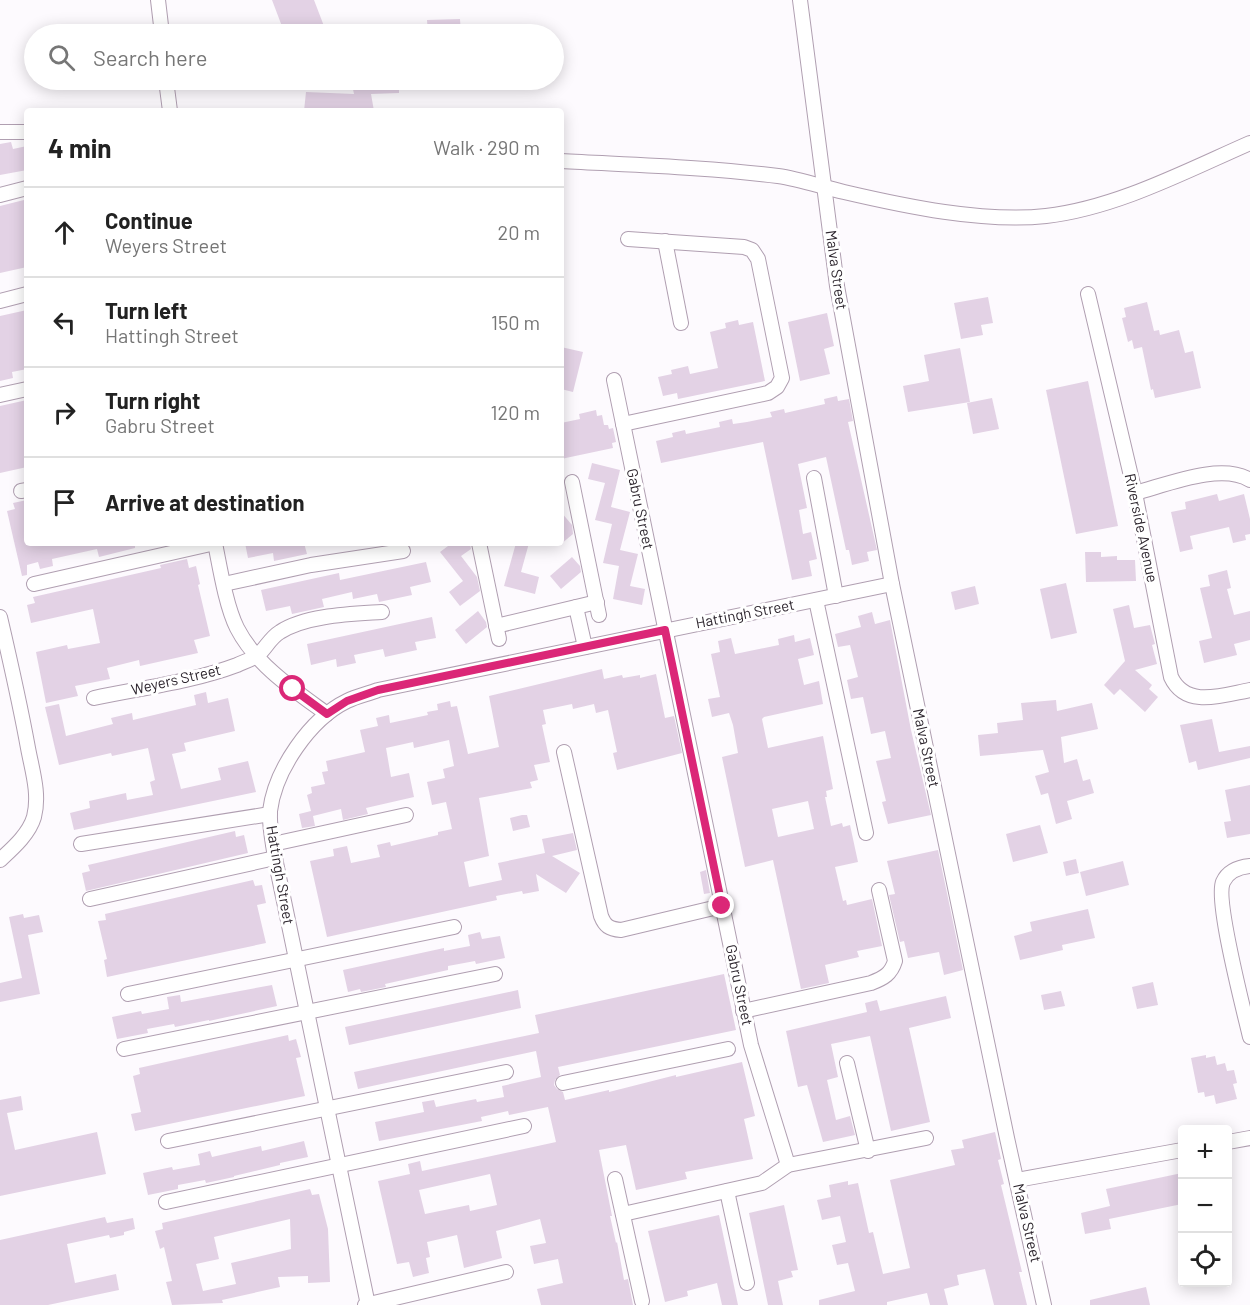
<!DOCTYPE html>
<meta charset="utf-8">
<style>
:root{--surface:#fff;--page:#f2f2f2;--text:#222;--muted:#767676;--line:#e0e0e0}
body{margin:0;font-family:Barlow,sans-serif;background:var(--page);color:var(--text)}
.controls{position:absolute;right:18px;bottom:18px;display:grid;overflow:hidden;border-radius:6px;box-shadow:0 3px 15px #0003}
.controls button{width:54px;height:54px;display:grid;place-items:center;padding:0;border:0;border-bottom:2px solid var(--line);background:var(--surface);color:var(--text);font:30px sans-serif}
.stop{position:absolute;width:18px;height:18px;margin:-14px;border:4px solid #db2777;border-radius:50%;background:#fff}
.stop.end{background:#db2777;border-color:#fff;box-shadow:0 2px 6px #0008}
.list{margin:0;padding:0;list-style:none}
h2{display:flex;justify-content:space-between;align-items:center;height:78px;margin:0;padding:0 24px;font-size:26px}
h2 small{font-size:20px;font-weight:400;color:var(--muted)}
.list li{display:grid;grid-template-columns:39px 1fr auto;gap:18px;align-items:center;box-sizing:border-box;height:90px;padding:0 24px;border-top:2px solid var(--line)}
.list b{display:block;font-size:22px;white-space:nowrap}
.list p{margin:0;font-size:20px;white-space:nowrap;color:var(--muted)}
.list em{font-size:20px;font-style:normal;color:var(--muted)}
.icon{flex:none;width:33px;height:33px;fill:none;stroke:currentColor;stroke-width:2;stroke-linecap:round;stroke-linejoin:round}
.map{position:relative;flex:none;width:1250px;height:1305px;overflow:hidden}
.search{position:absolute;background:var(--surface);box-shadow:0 3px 15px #0003;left:24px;top:24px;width:540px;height:66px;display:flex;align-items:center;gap:15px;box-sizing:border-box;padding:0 21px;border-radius:33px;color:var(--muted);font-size:22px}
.panel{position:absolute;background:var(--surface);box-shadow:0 3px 15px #0003;left:24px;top:108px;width:540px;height:438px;border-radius:6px}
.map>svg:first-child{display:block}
.building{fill:#e3d2e5;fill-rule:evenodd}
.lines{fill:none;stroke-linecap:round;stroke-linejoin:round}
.minor-casing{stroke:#b09fb1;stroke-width:16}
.minor{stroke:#fff;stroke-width:14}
.route{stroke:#db2777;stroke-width:8}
.labels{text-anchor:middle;stroke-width:6;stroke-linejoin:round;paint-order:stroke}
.street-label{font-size:15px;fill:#2d262e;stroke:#fff}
</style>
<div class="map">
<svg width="1250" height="1305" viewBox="0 0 1250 1305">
<rect width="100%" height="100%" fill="#fdfafe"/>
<g class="building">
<path d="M272,0H314L327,34H295L292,26L283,29Z"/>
<path d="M460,19L461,34H428L427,20Z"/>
<path d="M351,80H399V93L371,94L374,111H304L306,92L354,94Z"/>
<path d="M11,142L13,149L27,146V170L0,175V144Z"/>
<path d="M24,200L27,212V267L0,273V206Z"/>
<path d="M988,297L993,323L981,325L983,335L961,339L954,303Z"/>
<path d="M1147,302L1154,331L1159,330L1160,335L1179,330L1185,353L1193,351L1201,388L1155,398L1153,389L1151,390L1142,347L1134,349L1132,340L1128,342L1122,318L1126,317L1124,308Z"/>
<path d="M27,310V369L12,372L13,378L0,381V316Z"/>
<path d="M827,313L834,346L824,349L830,374L800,381L788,322Z"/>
<path d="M738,320L739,325L753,322L765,381L678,399L677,393L663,396L658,377L672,374L671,370L688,366L690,374L718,368L710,332L726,328L725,323Z"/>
<path d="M561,347L583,352L573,392L561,389Z"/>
<path d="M960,348L970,402L908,412L903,386L929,381L924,355Z"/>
<path d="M1088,381L1118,526L1076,534L1046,390Z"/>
<path d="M837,396L838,401L849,399L853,421L848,422L877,550L867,552L869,561L852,565L849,550H846L826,457L798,464L807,508L799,510L803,534L811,532L817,559L809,561L812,576L792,580L763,442L661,463L656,441L673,437L672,433L685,430L686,434L720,427L719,422L732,419L733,424L747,422L772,417L770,412L784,409L785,413L825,404L824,399Z"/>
<path d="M992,398L999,429L973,434L967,403Z"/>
<path d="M27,400V467L0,473V406Z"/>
<path d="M596,410L597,416L602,415L604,425H608L609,429L613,428L616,442L612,443L613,448L561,459V423L580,419L579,414Z"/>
<path d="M592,463L620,470L611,507L630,512L620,550L638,554L630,586L645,589L642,605L613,599L619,566L603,563L612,524L595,520L605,483L588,479Z"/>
<path d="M1217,494L1219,501L1244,494L1250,519V534L1245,535L1246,540L1233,543L1229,527L1190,536L1193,549L1180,552L1171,512L1186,509L1185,502Z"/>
<path d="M27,500V543H135V548L99,557L97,549L52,559L53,566L40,569L38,562L27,565V575L22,576L7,511L15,509L13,503Z"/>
<path d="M561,512L572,525L573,534L561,544Z"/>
<path d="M245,543H304L307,554L274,561L273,553L248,558Z"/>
<path d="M452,543H470L471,549L461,556L477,577L480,591L460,606L449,592L463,581L440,552Z"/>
<path d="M516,543H529L521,572L539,577L535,594L504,586Z"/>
<path d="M1085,552H1101V557L1117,556V560H1135L1136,581L1086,582Z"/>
<path d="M572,557L580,566L581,572L561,589L550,576Z"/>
<path d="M187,559L189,568L196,566L200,584L198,585L210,636L194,640L198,653L140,666L139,660L107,668L110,679L75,686L78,696L46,703L36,652L67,645L68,649L100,643L93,609L31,623L27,605L35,603L33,597L161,568L160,565Z"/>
<path d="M426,562L431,582L410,587L412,595L379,602L377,594L353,599L352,592L322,599L324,607L292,614L290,606L266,611L261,590L339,573L340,580Z"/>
<path d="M1227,570L1231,588L1227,589L1234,615L1250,611V640L1234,644L1237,655L1204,663L1199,641L1212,638L1200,588L1210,586L1208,575Z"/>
<path d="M1066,583L1077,633L1051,639L1040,589Z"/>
<path d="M975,586L979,604L955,610L951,592Z"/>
<path d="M1129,605L1134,628L1150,625L1155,644L1152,645L1157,664L1135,670L1152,685L1149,689L1158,697L1145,712L1120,689L1114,695L1104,685L1125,661L1113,609Z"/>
<path d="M478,611L486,622L487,627L466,644L455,630Z"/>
<path d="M872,612L875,624L890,620L911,730L931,815L888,824L882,802L886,801L876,761L891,758L885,731L871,734L863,697L851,699L847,680L858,677L850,645L838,647L835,634L861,627L858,616Z"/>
<path d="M432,617L436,638L415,642L417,650L385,657L383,649L354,655L356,663L337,667L336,659L311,665L307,644Z"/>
<path d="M794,635L795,642L810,638L814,655L798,659L804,685L819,681L823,704L764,717L762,719L768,748L823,736L833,789L826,791L827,797H825L831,826L842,823L843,827L850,825L858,862L835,867L843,901L846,900L847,905L872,899L882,946L857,951L859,957L825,965L829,983L801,989L773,860L745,867L722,757L738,753L733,725L729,713L712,717L708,699L720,697L711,654L720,652L718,641L731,638L735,654L779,645L778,639ZM808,801L814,829L778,837L772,809Z"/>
<path d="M602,669L604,679L622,675L623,678L640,675V678L656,674L665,718L674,716L682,753L617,770L613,753L617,752L608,710L596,713L594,704L573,709L572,704L543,710L546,724L542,725L550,762L534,765L538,780L530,782L532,788L479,798L489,856L464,862L469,887L502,880L498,863L545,853L542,839L573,833L577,850L552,856L580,873L566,893L536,874L539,891L523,894L522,891L496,896L497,900L327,937L310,861L334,856L333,849L347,846L351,863L380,857L377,845L390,842L391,846L438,835V832L452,829L446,802L432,805L427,782L445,778L443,769L454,766L449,740L414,748L413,742L386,748L391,777L409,773L414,797L366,808L368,814L343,820L341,809L313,816L315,826L302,828L299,814L311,811L307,795L312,793L311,787L325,784L322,772L328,771L326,761L365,752L360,730L378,726L376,718L389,715L390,723L428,715L427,712L438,710L437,704L450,701L451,707L457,706L468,754L499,747L489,696Z"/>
<path d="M206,692L208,703L228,698L235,731L184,743L186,751L172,754L181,789L221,780L218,768L248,761L256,792L74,830L70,813L90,808L89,801L126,793L127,800L153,795L150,782L155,780L148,748L112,756L111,753L59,765L45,707L59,704L66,736L113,724L111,718L132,713L133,720L196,705L194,695Z"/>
<path d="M1056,700L1057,711L1092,703L1098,729L1061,737L1064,763L1077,759L1083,781L1090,779L1094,793L1067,801L1072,819L1056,824L1048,793L1041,795L1035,776L1049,772L1043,750L980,756L978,735L998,733L997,723L1023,720L1021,703Z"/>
<path d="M1212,719L1219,752L1250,746V758L1198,770L1196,761L1189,763L1180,725Z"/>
<path d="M1250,785V834L1227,838L1224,822L1231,821L1225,790Z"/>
<path d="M522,815H527L530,827L513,831L510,818Z"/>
<path d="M1040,825L1048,853L1013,862L1006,834Z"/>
<path d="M235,831L236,837L244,835L248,853L86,891L82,873L90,871L88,865Z"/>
<path d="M938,850L963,970L944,975L939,952L908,958L904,941L900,942L889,895L895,894L887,861Z"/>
<path d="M1076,859L1079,873L1066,876L1063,862Z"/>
<path d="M1123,861L1129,885L1086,896L1080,872Z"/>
<path d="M706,870L710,893L704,894L700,872Z"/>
<path d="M253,880L255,886L262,885L266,903L257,905L266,943L107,977L104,960L107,959L98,921L106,920L105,914Z"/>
<path d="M1088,909L1095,938L1062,945L1063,950L1020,960L1014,936L1032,931L1030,922Z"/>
<path d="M23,914L24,918L39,915L43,932L28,935L40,994L0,1002V983L22,978L9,917Z"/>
<path d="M480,932L482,939L500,936L505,958L476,964L475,961L448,966V970L385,984L386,987L361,992L360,989L348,992L343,970L444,948V951L470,946L468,935Z"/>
<path d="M724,974L736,1030L558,1067L560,1075L555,1080L554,1085L557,1089L563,1092L565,1100L609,1090V1092L676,1075V1077L742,1062L755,1116L744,1119L753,1159L685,1172L687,1179L636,1190L626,1145L599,1150L612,1216H610L616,1243L617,1242L624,1280L628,1279L633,1305H541L537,1289L563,1283L558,1259L534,1264L530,1246L546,1243L540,1219L496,1231L502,1258L464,1268L457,1235L427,1242L430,1257L426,1258L429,1273L413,1277L409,1262L397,1264L378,1181L410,1174L408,1164L420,1161L422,1171L556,1142L548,1107L509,1115L508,1111L481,1117L482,1121L379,1141L375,1122L424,1112L422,1102L434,1100L436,1107L476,1099L477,1102L504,1097L502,1086L541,1077L536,1051L358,1089L354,1072L539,1033L535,1015ZM490,1174L497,1205L470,1211L469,1205L425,1214L419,1190Z"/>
<path d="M1153,982L1158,1005L1137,1009L1132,987Z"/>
<path d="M272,985L277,1006L209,1021V1020L175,1027L174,1024L147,1029L148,1033L117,1039L112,1017L141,1011L142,1014L169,1009L167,997L180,995L181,1002Z"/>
<path d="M518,990L521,1008L349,1045L345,1027Z"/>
<path d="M1061,991L1065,1006L1044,1010L1041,995Z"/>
<path d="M946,996L951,1018L909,1028L930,1122L891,1131L870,1036L831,1044L838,1077L827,1080L836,1120L850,1116L855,1135L823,1142L807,1085L798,1087L786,1031L867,1012L865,1003L877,1000L880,1011Z"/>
<path d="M288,1035L289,1041L296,1039L301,1057L296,1058L305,1096L135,1131L131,1114L141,1112L133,1076L140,1074L139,1068Z"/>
<path d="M1206,1055V1058L1215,1056L1217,1065L1225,1063L1227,1071L1234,1070L1237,1083L1233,1084L1237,1099L1216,1104L1214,1095L1205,1097L1204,1092L1198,1093L1191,1058Z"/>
<path d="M21,1096L23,1110L7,1113L15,1150L97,1132L106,1174L0,1196V1100Z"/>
<path d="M995,1132L1001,1159L998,1160L1004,1184L1001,1185L1022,1272H1019L1027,1305H994L985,1269L957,1275L959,1285L944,1289L948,1305H930L927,1293L887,1302V1305H819V1300L855,1291L848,1263L837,1265L832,1245L846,1242L840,1216L822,1220L817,1200L831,1197L829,1185L848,1181V1185L858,1183L869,1233L873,1232L883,1274L910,1268L890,1180L955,1165L951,1150L964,1148L962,1140Z"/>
<path d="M304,1141L308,1157L280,1163V1165L234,1176V1177L206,1183L205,1180L178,1185V1189L148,1195L143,1173L172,1167L173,1170L200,1165L198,1154L210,1151L212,1157L261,1146L262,1151Z"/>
<path d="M1182,1173V1204L1109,1219L1111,1229L1085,1234L1081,1213L1110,1206L1106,1189Z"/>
<path d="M310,1189L312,1195L319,1194L328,1229L330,1282L308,1283V1276L278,1277L280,1287L222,1300L223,1303L172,1305L166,1282L172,1281L164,1247L160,1249L155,1231L163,1229L162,1223ZM290,1219L291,1249L231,1263L236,1284L203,1291L196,1264L219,1259L214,1237Z"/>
<path d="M784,1205L798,1270L791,1271L793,1277L778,1281L783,1305H768L749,1213Z"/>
<path d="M719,1215L738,1305H722L717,1283L687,1291L688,1296L665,1302L648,1231Z"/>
<path d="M105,1217L107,1223L133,1218L135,1229L124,1232V1235L110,1238L109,1235L67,1244L75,1283L116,1274L119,1290L48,1305H0V1240Z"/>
<path d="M1146,1287L1150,1305H1090V1300Z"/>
</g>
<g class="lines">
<defs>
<g id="minor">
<path d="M158,0L162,34"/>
<path d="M800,0L837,286L892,584L1007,1138L1044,1305"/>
<path d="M166,80L170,111"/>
<path d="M0,132H27"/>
<path d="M561,161C633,165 706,167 778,176C800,179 822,187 844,192C904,206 984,223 1046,216C1116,208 1186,171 1250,143"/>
<path d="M0,195L27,188"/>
<path d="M665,241L681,323"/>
<path d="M1088,294L1135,493L1171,677C1186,709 1223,695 1250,690"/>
<path d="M0,301L27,294"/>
<path d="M614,380L751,1045L788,1165"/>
<path d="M0,395L27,389"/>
<path d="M623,424L768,393L777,387L782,378L758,259L752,250L744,247L628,239"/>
<path d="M814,478L836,596"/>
<path d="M572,482L599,615"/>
<path d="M21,491L27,490"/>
<path d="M1135,493C1166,485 1221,462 1250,480"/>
<path d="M215,543C220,568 226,606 237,628C256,665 294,690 327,714"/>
<path d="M479,543L499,639"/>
<path d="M34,584L215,543"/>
<path d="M224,584L311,565L403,551"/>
<path d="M816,600L866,833"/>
<path d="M576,607L585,647"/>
<path d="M0,617C10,660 20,704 28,748C32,770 40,794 34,817C29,834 13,848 0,860"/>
<path d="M496,626L597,602"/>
<path d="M94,698C141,688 192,682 237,665C243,662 253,659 258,655C266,648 270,638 280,632C306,615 352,614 382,612"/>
<path d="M564,752L601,916C605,926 609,929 621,930L722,906"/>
<path d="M81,844L270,814"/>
<path d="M273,844L406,815"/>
<path d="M1250,866C1240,867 1228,871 1223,882C1215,900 1244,1011 1250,1037"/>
<path d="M90,899L275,858"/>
<path d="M128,994L454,927"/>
<path d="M743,1011L871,983C884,978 891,974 895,961L879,890"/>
<path d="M124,1049L495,974"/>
<path d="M847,1063L868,1151"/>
<path d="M563,1083L728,1049"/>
<path d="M168,1141L506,1072"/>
<path d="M1228,1142L1250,1138"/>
<path d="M615,1179L642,1301"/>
<path d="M1017,1180L1182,1150"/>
<path d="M727,1191L747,1283"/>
<path d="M166,1202L524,1126"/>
<path d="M623,1214L762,1183L788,1165L926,1138"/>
<path d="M365,1305L506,1272"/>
<path d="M368,1305L275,858C273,843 269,826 270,811C275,770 310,719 347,701C357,696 368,694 378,690L892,584"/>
</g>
</defs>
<use href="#minor" class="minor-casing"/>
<use href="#minor" class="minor"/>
</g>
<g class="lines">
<path class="route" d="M293,689L327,714L347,701L378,690L665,630L722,906"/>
</g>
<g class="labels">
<g class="street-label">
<text transform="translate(836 270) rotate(82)" y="5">Malva Street</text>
<text transform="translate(640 509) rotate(78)" y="5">Gabru Street</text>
<text transform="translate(1141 528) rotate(78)" y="5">Riverside Avenue</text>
<text transform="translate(745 614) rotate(-11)" y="5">Hattingh Street</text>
<text transform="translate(176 680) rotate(-13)" y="5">Weyers Street</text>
<text transform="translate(926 748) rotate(78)" y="5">Malva Street</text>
<text transform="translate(280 875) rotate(80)" y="5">Hattingh Street</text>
<text transform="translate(739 985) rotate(78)" y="5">Gabru Street</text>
<text transform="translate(1027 1223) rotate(77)" y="5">Malva Street</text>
</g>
</g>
</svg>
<div class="controls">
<button>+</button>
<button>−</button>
<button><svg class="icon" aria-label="locate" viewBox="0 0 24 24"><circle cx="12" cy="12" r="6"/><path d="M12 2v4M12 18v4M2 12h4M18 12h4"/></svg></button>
</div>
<div class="stop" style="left:293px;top:689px"></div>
<div class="stop end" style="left:722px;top:906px"></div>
<div class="search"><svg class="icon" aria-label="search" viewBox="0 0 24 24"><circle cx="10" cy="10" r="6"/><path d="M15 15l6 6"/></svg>Search here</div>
<section class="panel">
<h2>4 min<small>Walk · 290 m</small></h2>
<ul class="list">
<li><svg class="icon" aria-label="ahead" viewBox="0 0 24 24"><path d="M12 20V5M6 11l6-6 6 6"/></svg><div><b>Continue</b><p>Weyers Street</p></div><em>20 m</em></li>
<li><svg class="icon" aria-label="left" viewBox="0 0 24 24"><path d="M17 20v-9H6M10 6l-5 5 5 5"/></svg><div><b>Turn left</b><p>Hattingh Street</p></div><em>150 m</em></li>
<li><svg class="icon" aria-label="right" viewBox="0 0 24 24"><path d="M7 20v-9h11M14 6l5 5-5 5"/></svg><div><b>Turn right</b><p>Gabru Street</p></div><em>120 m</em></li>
<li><svg class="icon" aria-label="arrive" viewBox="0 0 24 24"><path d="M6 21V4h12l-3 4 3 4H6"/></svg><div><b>Arrive at destination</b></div></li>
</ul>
</section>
</div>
